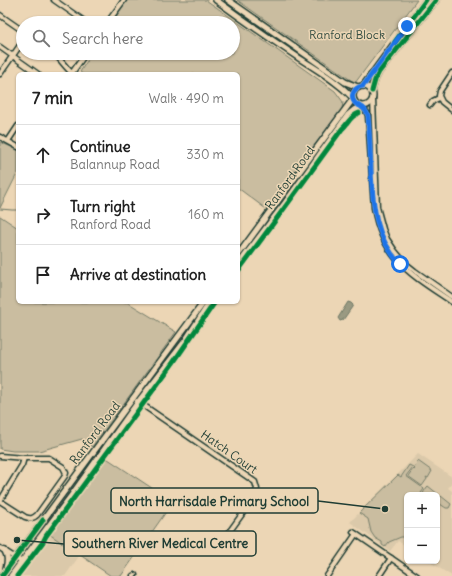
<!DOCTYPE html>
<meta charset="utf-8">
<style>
:root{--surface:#fff;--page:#f2f2f2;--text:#222;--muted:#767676;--line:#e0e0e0}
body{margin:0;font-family:Delius,sans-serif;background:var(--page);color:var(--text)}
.controls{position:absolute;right:12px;bottom:12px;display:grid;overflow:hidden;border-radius:6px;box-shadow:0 1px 3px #0004}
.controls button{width:36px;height:36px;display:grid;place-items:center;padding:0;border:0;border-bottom:1px solid var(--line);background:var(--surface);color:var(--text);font:20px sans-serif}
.stop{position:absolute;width:12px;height:12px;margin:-9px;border:3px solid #1a73e8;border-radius:50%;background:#fff}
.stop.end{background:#1a73e8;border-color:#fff;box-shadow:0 1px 4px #0008}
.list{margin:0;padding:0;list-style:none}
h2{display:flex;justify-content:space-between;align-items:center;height:52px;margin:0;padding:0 16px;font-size:17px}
h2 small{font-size:13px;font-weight:400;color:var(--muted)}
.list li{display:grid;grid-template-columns:26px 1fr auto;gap:12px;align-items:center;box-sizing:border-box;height:60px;padding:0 16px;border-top:1px solid var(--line)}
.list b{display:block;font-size:15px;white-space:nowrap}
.list p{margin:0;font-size:13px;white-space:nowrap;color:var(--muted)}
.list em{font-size:13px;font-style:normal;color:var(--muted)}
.icon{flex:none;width:22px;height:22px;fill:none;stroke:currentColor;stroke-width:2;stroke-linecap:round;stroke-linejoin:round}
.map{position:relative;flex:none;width:452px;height:576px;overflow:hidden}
.search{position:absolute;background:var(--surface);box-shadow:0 1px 3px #0004;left:16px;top:16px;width:224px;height:44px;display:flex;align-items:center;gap:10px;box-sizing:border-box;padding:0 14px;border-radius:22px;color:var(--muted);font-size:15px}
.panel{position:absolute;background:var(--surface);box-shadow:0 1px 3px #0004;left:16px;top:72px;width:224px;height:232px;border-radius:6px}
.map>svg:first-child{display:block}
.built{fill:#dbc9aa}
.green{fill:#cabda0;stroke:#747d6a}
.water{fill:#9a9a82;stroke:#697563}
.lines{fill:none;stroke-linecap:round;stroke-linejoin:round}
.stream{stroke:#697563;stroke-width:1}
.minor-casing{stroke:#1f3d34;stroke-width:7}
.major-casing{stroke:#1f3d34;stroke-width:8}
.minor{stroke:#ecd6b5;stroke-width:4}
.major{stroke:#ecd6b5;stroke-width:5}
.cycleway-casing{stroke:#ecd6b5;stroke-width:8}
.cycleway{stroke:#00873e;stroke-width:5}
.route{stroke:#1a73e8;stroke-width:5}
.labels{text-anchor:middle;stroke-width:3;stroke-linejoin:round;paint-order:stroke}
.park-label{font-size:12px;fill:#304a3f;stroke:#ecd6b5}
.street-label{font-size:12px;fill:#1f3d34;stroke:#ecd6b5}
.leader{fill:none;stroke:#1f3d34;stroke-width:1.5}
.callout-dot{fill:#1f3d34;stroke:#ecd6b5;stroke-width:1.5}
.callout{fill:#ecd6b5;stroke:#1f3d34;stroke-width:1.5}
.callout-label{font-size:13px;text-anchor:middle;font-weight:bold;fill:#1f3d34}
</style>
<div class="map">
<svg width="452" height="576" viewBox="0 0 452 576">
<rect width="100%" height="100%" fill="#ecd6b5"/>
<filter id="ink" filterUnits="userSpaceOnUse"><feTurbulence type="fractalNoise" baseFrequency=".025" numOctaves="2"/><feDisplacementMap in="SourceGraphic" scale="8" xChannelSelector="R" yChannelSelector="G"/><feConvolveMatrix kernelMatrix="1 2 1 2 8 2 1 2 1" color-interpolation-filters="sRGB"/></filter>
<g filter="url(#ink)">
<g class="built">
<path d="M418,454L452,477V483L448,488L452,491V576L428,561H437V495H407V547L398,541L390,551L350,522Z"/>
<path d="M49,534L80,555L65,576H19Z"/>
</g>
<g class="green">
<path d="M127,0H206L335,91L343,102L342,109L266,209L238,188V74H83L80,72L92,53H233V23H112Z"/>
<path d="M237,0H417L355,83Z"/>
<path d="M0,142L18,150V172L0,208Z"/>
<path d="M0,216L18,228V302H127L176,332L92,447L82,439L39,451H13L0,449Z"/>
<path d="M105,457L173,502L121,576H111L49,534Z"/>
<path d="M418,461L432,471L428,478L426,477L427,479L422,486L408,476L413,469L414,470L415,469L414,468Z"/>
<path d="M409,465L413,467L406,476L423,488L424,489L421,493L424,495H407V537L406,539L404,537H401L389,542L385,547L382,545V542L375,538L371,532L368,519L359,513L398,475L401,477Z"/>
<path d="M428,486L438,494L439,495L437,498V495H426L423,493L427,487Z"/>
<path d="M441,496L451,504L449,508H446L437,502V501Z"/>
</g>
<path class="water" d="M348,302L351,303L353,305L352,307L343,320L340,321L338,318Z"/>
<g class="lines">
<path class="stream" d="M0,209L12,210H18"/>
<defs>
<g id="minor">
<path d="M54,0L87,23"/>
<path d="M0,15L23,31"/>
<path d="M107,23L124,0"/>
<path d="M0,47L38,74"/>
<path d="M54,53C61,60 66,68 73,74"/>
<path d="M72,73L86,53"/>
<path d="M452,73L440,91L439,96L442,102L452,110"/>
<path d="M0,74L23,41"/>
<path d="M373,99L377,207L383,229L387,239L395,251L405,263L415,271L452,297"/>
<path d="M430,105L433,101L439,98"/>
<path d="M362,107L367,113L368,116L374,208C383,260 412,275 452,302"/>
<path d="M0,137L18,147"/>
<path d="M8,141L18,126"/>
<path d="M137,401L255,482L257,489L253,499L222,542"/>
<path d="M0,456L24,458H49L63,467L66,473L65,476L37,515C33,519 30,519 25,517L0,501"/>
<path d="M0,501L22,465L24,458"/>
<path d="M353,532L417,576"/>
<path d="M0,548L22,562"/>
<path d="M133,576L135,575"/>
<path d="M327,576L356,534"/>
<path d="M379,576L391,558"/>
</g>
<g id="major">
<path d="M216,0C242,19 269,38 296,56C315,69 336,80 352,97"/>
<path d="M228,0L345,82L358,87"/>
<circle cx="363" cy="96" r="10"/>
<path d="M363,86L426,0"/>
<path d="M372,91L375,80L379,72L436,0"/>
<path d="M238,255L353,99"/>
<path d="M238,265L285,203L348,115L354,110L361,106"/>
<path d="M5,551C8,557 8,561 6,568"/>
<path d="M2,576L204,302"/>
<path d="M11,576L71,496L138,402L185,341L210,302"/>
</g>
</defs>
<use href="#minor" class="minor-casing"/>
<use href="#major" class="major-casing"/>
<use href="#minor" class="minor"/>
<use href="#major" class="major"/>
<defs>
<g id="cycleway">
<path d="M395,42L426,0"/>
<path d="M372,91L375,80L379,72L436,0"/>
<path d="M238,271L272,225L342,129C348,124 350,116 359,113"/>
<path d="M2,576L43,520"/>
<path d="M17,576L43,542L46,536L173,363L215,302"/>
</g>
</defs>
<use href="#cycleway" class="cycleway-casing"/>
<use href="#cycleway" class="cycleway"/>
</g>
</g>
<g class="lines" filter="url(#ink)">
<path class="route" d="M400,264C375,237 373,207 371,172C370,154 370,135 368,116C367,112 364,108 360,106C357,105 357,105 355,103C349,95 355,87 363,86L407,26"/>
</g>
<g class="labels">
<g class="park-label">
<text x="347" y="39">Ranford Block</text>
</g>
<g class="street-label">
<text transform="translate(290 178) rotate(-54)" y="4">Ranford Road</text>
<text transform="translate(95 433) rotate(-53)" y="4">Ranford Road</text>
<text transform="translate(229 452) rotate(35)" y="4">Hatch Court</text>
</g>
</g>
<path class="leader" d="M385 509L318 501M17 540L64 544"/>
<g class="callout-dot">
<circle cx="385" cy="509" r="4"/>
<circle cx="17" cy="540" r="4"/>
</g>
<g class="callout">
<rect x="111" y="488" width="207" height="25" rx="4"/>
<rect x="64" y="531" width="192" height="25" rx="4"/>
</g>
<g class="callout-label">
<text x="214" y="506">North Harrisdale Primary School</text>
<text x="160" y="548">Southern River Medical Centre</text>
</g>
</svg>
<div class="controls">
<button>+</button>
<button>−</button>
</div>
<div class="stop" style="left:400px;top:264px"></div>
<div class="stop end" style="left:407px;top:26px"></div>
<div class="search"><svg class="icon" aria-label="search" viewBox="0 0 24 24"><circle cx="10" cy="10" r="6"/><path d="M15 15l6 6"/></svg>Search here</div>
<section class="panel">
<h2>7 min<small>Walk · 490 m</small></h2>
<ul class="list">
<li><svg class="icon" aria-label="ahead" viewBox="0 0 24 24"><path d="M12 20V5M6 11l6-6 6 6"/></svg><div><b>Continue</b><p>Balannup Road</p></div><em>330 m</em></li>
<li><svg class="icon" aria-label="right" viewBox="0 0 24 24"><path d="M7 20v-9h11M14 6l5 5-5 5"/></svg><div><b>Turn right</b><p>Ranford Road</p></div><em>160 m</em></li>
<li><svg class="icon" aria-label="arrive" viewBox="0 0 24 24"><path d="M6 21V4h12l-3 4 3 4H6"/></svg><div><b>Arrive at destination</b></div></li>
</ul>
</section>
</div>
